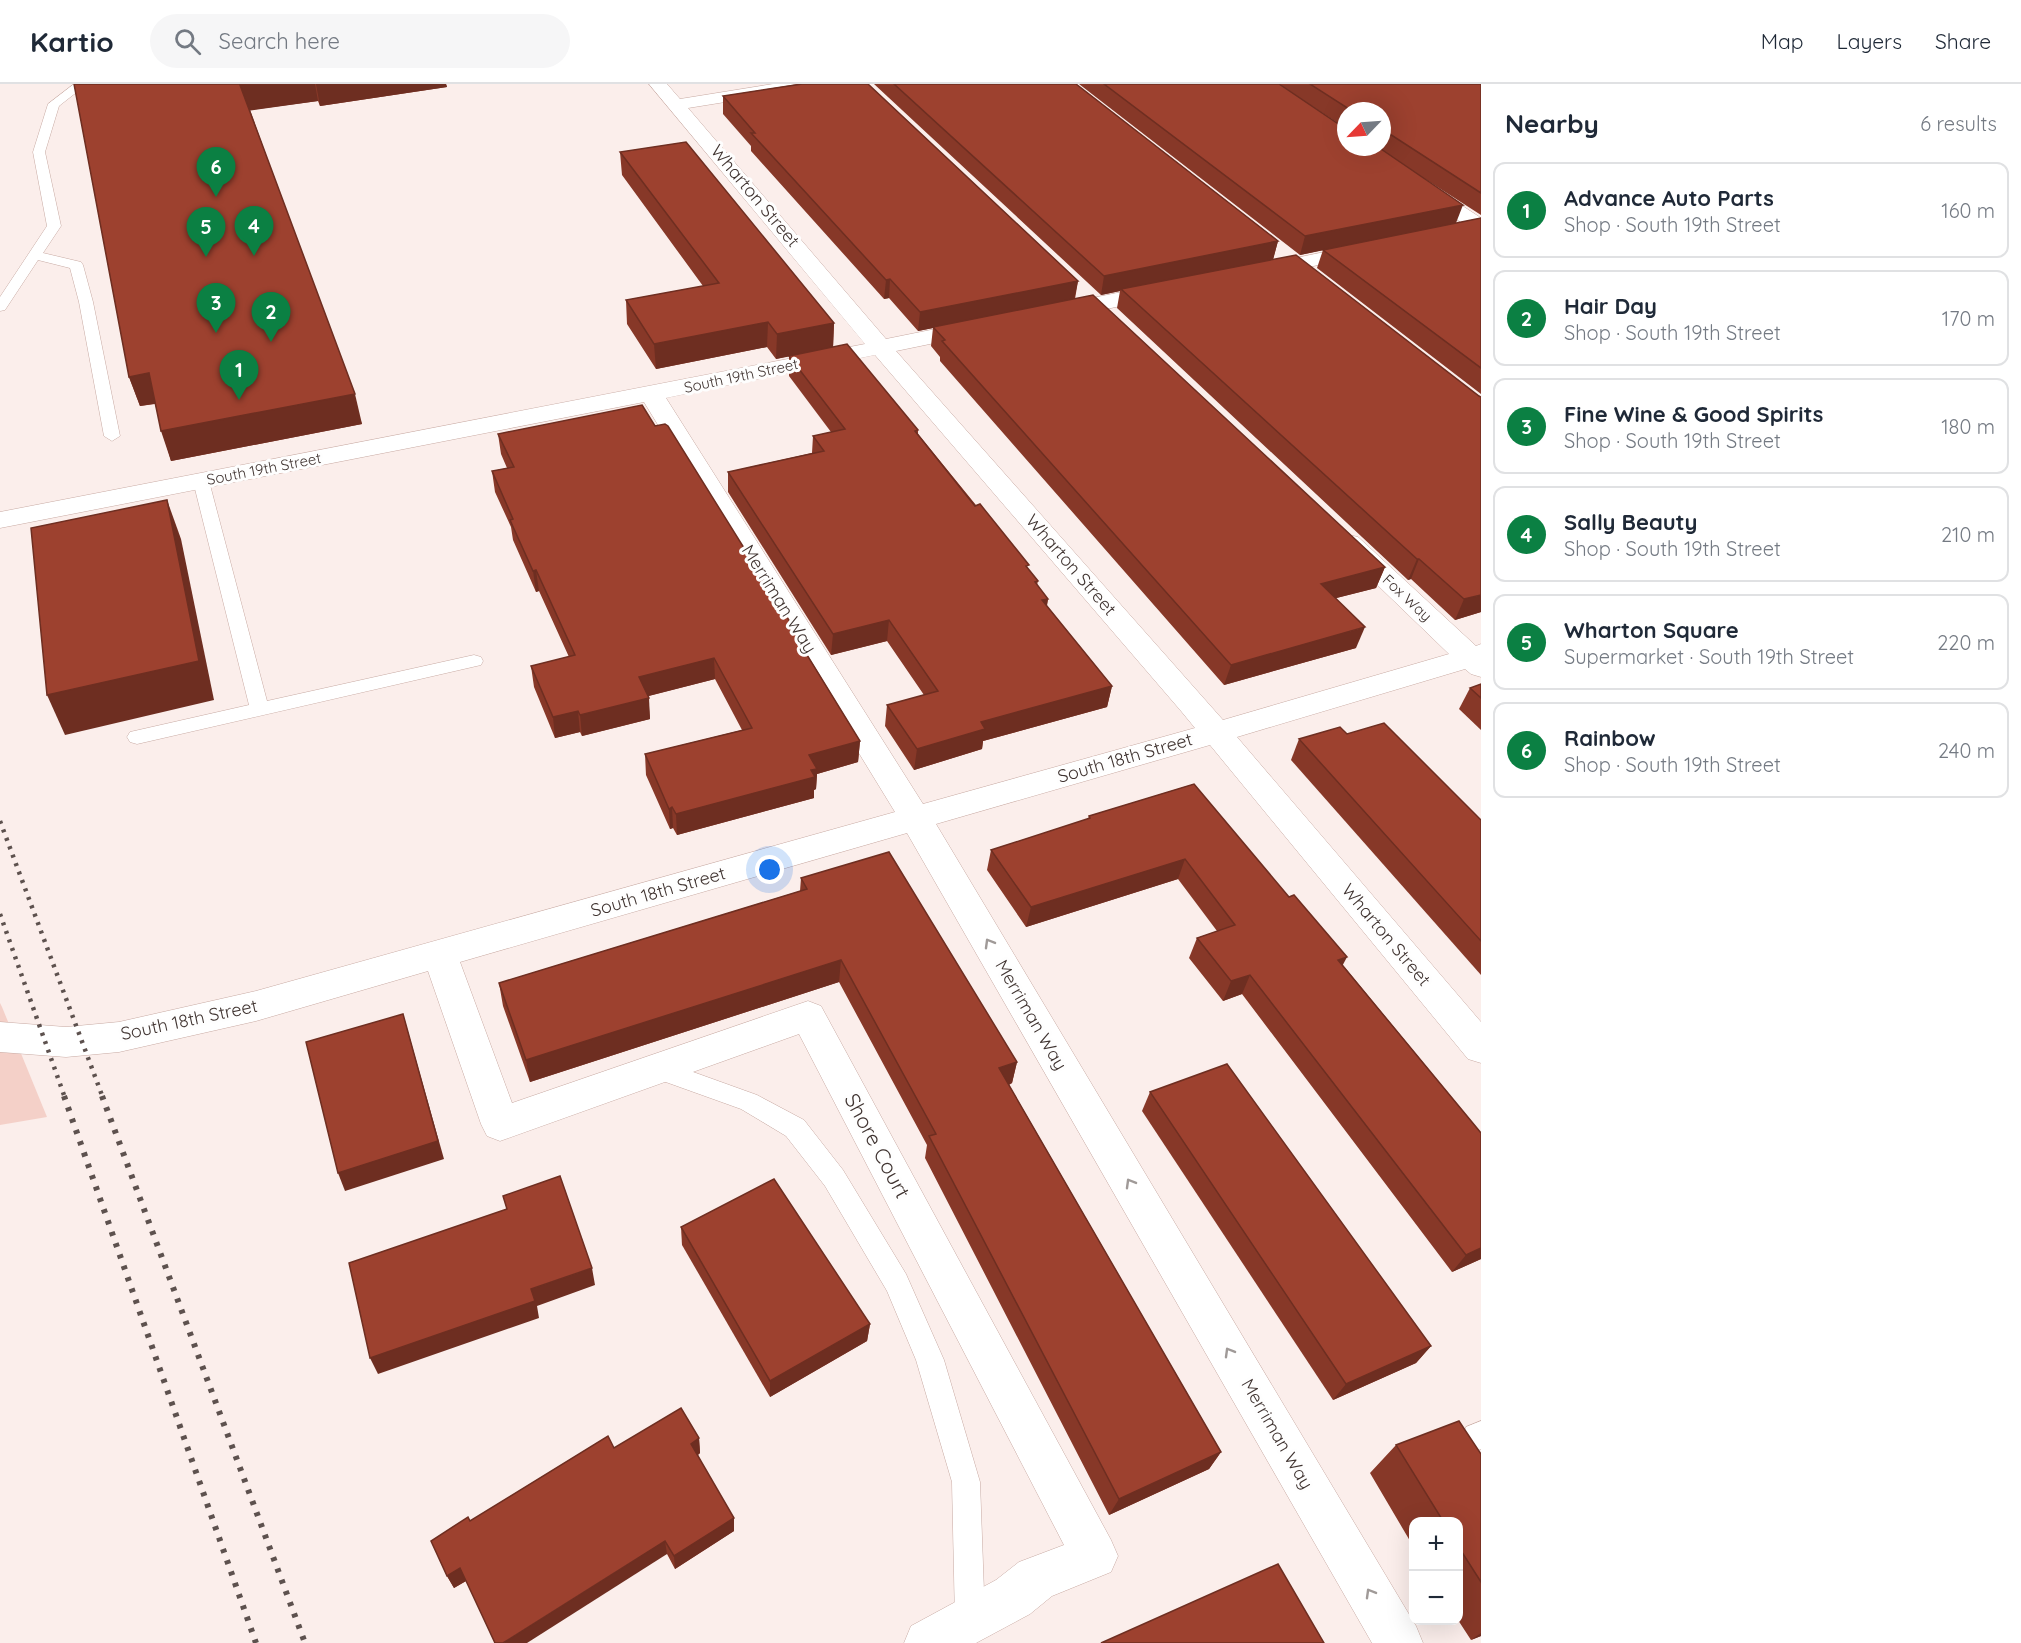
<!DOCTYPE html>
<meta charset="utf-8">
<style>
:root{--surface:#fff;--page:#f6f6f7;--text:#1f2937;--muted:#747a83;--line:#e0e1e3;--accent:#0b8043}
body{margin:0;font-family:Quicksand,sans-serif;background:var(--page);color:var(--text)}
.controls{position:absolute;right:18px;bottom:18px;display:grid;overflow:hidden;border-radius:12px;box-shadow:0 6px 24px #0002}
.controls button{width:54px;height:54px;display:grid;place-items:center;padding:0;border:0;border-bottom:2px solid var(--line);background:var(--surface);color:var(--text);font:30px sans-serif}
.compass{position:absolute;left:1337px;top:18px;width:54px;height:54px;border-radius:50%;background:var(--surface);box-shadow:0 6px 24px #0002;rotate:245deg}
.you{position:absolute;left:770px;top:786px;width:21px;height:21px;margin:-15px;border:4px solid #fff;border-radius:50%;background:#1a73e8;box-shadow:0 0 0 9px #1a73e833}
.badge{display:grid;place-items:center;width:39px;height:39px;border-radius:50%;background:var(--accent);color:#fff;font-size:20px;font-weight:700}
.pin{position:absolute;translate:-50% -50px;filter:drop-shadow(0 2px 3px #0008)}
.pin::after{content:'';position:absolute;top:32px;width:21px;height:18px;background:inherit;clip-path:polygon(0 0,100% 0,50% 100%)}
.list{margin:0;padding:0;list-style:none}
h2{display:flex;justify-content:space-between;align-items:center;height:78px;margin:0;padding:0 24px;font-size:26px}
h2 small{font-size:20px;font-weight:400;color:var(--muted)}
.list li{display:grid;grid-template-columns:39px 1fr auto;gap:18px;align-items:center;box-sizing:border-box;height:96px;margin:0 12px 12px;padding:0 12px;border:2px solid var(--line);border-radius:12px}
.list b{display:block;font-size:22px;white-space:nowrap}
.list p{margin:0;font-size:20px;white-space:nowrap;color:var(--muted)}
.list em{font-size:20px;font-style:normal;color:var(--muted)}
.icon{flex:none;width:33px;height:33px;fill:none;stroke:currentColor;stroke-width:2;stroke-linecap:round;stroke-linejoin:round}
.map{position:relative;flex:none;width:1481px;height:1559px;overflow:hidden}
header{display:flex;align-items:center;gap:36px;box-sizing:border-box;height:84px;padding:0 30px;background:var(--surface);border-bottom:2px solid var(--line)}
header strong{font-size:28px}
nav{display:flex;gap:33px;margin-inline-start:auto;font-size:21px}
.search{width:420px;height:54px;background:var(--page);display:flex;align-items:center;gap:15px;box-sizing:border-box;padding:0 21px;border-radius:33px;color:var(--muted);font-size:22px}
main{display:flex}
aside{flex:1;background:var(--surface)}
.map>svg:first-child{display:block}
.green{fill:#f4d0c8}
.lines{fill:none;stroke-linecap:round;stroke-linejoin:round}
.service-casing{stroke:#c8aaa3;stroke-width:1}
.minor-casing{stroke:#c8aaa3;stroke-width:1}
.service{fill:#fff;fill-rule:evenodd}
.minor{fill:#fff;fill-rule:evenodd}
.rail-far1{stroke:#5d514e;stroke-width:4.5;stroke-dasharray:3 6;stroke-linecap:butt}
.rail{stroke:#5d514e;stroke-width:6;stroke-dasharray:4 8;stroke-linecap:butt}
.wall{fill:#873828;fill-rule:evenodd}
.shaded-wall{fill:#6e2e21}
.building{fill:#9d412f;stroke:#6e2e21;stroke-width:1.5}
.oneway{stroke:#a09a98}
.labels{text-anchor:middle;stroke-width:6;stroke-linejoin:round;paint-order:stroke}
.far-street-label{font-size:15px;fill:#403431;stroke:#fefefe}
.street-label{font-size:18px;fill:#403431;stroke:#fefefe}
.near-street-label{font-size:21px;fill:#403431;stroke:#fefefe}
</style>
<header>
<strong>Kartio</strong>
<div class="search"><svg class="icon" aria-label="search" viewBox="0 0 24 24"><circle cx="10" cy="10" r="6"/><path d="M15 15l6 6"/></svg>Search here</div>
<nav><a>Map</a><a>Layers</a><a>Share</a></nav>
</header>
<main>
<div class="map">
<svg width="1481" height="1559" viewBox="0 0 1481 1559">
<rect width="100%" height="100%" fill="#fbeeeb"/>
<path class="green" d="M0,919L2,923L47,1033L0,1041Z"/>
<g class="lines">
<defs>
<g id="service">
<path d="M74,0H87L59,22L45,68L61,142L43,169L81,178L83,181L93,218L120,352L112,357L104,352L79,218L70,184L38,176L5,226L0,227V213L47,142L33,68L48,20Z"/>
<path d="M201,392L209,397L267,617L474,571L481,573L483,577L481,581L137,660L130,658L127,653L130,648L249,621L193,397Z"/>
<path d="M657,975L757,1011L804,1036L843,1086L906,1190L944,1276L980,1398L985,1536L981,1547L970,1551L959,1547L955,1536L952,1398L916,1276L887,1207L825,1102L786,1052L741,1025L649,992L645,985L649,978Z"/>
<path d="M1481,1337V1365L1476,1367L1466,1363L1462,1353L1466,1343Z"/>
</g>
<g id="minor">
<path d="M649,0H667L680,15L773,0H815L812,4L806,5L688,24L886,255L975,237L983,239L986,244L983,249L896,267L1223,636L1449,570L1340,465L1336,459L1340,453L1349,451L1358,453L1476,562L1481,560V593L1471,590L1465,585L1237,653L1481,938V979L1468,975L1210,661L936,740L1416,1542L1423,1559H1372L907,749L460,878L512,1019L808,917L821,922L1111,1456L1118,1472L1111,1488L1052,1512L1030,1530L976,1559H904L911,1542L996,1496L1019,1478L1064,1461L799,950L500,1057L487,1052L481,1040L428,887L256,937L119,968L66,973L0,968V938L66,943L119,938L256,907L895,728L644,318L0,444V428L865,260ZM875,271L1181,627L1195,644L923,720L666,314Z"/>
<path d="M1350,63H1372L1481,134V149L1474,147Z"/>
<path d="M1364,160L1371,162L1374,166L1371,170L1261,193L1253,192L1250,187L1253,182L1261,181Z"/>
<path d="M1161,200L1169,202L1172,207L1169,212L1058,235L1050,233L1047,228L1050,223L1058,221Z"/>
</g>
</defs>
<use href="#service" class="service-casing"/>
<use href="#minor" class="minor-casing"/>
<use href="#service" class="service"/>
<use href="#minor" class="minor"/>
<g class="rail-far1">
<path d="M0,737L103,1014"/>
<path d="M0,830L65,1014"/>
</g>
<g class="rail">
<path d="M64,1012L256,1559"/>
<path d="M102,1012L305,1559"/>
</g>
</g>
<g class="wall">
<path d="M74,0H446L447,3L320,22L318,17L250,26L362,340L171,377L155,320L140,322L129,293Z"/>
<path d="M798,0H868L1078,197L1075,215L1385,483L1376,504L1336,514L1356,564L1224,601L940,277V273L931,262L933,244L918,247L889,214L884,215L751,67V62L723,30V12Z"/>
<path d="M874,0H1076L1278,157L1273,175L1481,528L1455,536L1411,495L1408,496L1117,224L1120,207L1101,211Z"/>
<path d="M1079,0H1481V131L1425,95L1456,139L1481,134V310L1317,184L1323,166L1300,171ZM1306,18L1345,44L1343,43ZM1346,27H1382V63H1346Z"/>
<path d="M620,68L834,239L833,263L918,346V350L1038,497L1037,501L1048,515L1047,522L1112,602L1107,623L983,657L982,665L914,686L885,642L887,621L924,611L887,557L831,571L728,408V388L812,369L813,352L831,348L789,292V272L776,275L767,263L656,285L627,240L626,216L703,202L622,91Z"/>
<path d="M655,342L802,557V562L860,657L858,678L817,690L816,705L814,706V714L677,751L673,744L670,745L646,691L645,670L742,646L715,595L648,612L650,635L582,652L580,648L555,654L534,603L531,582L569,573L539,507L536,508L513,456L511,443L495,408L492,387L507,384L501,370L498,350Z"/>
<path d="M1481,600V646L1459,625L1470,604Z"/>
<path d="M1347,650L1481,736V891L1291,676L1299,655Z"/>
<path d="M1194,700L1481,1049V1175L1452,1188L1242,910L1223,917L1189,874L1197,854L1217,847L1178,795L1026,843L987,786L991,766L1088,735L1089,732Z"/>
<path d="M801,794L1017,978L1012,999L1009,1001L1221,1368L1209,1385L1109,1431L925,1074L927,1061L839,898L530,998L503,922L499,899L800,807Z"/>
<path d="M1150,1008L1431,1262L1416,1279L1333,1316L1142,1027Z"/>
<path d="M681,1143L870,1240L867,1257L770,1313L682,1161Z"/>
<path d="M699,1354L700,1369L698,1371L734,1447L675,1485L667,1470L466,1497L454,1504L447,1492L470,1437L614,1364Z"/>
<path d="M1396,1361L1481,1370V1552L1471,1556L1458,1536V1437H1413V1462L1370,1389Z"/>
</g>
<g class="shaded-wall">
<path d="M245,0H315L318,17L247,27L240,1Z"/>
<path d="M316,0H446L447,3L320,22Z"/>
<path d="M1463,121L1456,139L1300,171L1305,152Z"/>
<path d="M1278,157L1273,176L1121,205L1120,207L1101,211L1104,192Z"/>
<path d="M890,195L889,214L884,215L886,196Z"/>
<path d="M1078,197L1074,216L933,243V244L918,247L920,228Z"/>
<path d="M768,238L767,263L656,285L654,260Z"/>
<path d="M834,239L833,264L776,275L777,250Z"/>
<path d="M149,289L159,319L140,322L129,293Z"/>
<path d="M355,310L362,340L171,377L161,347Z"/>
<path d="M167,416L181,455L214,616L65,651L47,611Z"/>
<path d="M1417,475H1419L1411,495L1408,496Z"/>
<path d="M1385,483L1376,504L1313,520L1321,500Z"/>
<path d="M536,486L539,507L536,508L533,487Z"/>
<path d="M1481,511V528L1455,536L1464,515Z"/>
<path d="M1048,515L1044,535L1042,516Z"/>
<path d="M889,536L887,557L831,571L833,550Z"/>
<path d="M1365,543L1356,564L1224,601L1231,581Z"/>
<path d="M714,574L715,595L641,614L639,593Z"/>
<path d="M1112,602L1107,623L983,657L982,665L914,686L917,665L981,638Z"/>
<path d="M649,614L650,635L582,652L580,631Z"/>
<path d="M578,627L580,648L555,654L553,633Z"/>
<path d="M860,657L858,678L817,690L816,705L814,706V714L677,751L676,730L809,671Z"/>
<path d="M672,723L673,744L670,745L669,725Z"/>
<path d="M1185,775L1178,795L1026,843L1031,823Z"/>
<path d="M1347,873L1337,892L1338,876Z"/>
<path d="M841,876L839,898L530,998L526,976Z"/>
<path d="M1250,891L1242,910L1223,917L1231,897Z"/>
<path d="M403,930L444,1075L345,1107L338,1089Z"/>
<path d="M1017,978L1012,999L994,1006L999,984Z"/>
<path d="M1481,1164V1175L1452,1188L1466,1171Z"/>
<path d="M592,1184L595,1201L537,1222L539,1234L378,1290L370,1274L531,1205Z"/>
<path d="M870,1240L867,1257L770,1313V1297Z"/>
<path d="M1431,1262L1416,1279L1333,1316L1346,1300Z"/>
<path d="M699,1354L700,1369L692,1375L691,1360Z"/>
<path d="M1221,1368L1209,1385L1109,1431L1119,1415Z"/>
<path d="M734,1434V1447L675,1485L674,1472Z"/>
<path d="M665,1457L667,1470L527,1559H503Z"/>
<path d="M460,1484L466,1497L454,1504L447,1492Z"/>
<path d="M1481,1549V1552L1471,1556Z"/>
</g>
<g class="building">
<path d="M74,0H245L240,1L355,310L161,347L149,289L129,293Z"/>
<path d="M802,0H868L1078,197L920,228L890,195L886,196L751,49H755L723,12Z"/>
<path d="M894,0H1076L1278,157L1104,192Z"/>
<path d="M1104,0H1279L1343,43L1346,44V63H1378L1463,121L1305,152Z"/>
<path d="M1310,0H1481V109L1382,45V27H1352Z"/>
<path d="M686,58L834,239L777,250L768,238L654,260L626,216L719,199L620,68Z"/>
<path d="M1481,134V284L1323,166Z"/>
<path d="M1296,171L1479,312L1481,313V511L1464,515L1419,475H1417L1121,205Z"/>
<path d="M1093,211L1385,483L1321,500L1365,543L1231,581L942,257L945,256L933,243Z"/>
<path d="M847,260L918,346L915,347L975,422L980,420L1029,481L1026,482L1038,497L1035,498L1048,515L1042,516L1112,602L981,638L985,645L917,665L887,621L938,607L889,536L833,550L728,388L824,367L813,352L845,345L789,272Z"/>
<path d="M642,321L655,342L665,340L668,342L802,557L799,558L860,657L809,671L817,685L811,686L815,693L676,730L672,723L669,725L645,670L752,644L714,574L639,593L649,614L580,631L578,627L553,633L531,582L575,571L536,486L533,487L510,436L513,435L492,387L514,383L498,350Z"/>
<path d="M167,416L199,577L47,611L31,444Z"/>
<path d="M1481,600V614L1470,604Z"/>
<path d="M1384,639L1481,736V857L1299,655L1340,643L1347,650Z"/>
<path d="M1194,700L1289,813L1294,811L1347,873L1338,876L1481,1049V1164L1466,1171L1250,891L1231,897L1197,854L1235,841L1185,775L1031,823L991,766L1090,734L1089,732Z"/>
<path d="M889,768L1017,978L999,984L1221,1368L1119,1415L929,1052L936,1050L841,876L526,976L499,899L807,805L801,794Z"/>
<path d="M403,930L438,1057L338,1089L306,958Z"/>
<path d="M1227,980L1431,1262L1346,1300L1150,1008Z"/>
<path d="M560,1092L592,1184L531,1205L535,1217L370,1274L349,1179L507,1125L503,1112Z"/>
<path d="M774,1095L870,1240L770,1297L681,1143Z"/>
<path d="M681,1324L699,1354L691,1360L734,1434L674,1472L665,1457L503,1559H495L460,1484L447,1492L431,1457L468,1433L470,1437L608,1352L614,1364Z"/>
<path d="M1459,1337L1481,1370V1498L1458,1462V1437H1443L1396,1361Z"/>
<path d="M1278,1480L1324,1559H1101Z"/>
</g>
<defs><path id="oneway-chevron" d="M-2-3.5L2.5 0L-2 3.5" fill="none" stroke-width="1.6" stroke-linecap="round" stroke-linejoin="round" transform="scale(1.5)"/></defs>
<g class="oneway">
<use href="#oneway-chevron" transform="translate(989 859) rotate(-120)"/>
<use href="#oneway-chevron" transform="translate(1130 1099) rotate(-120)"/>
<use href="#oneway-chevron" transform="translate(1229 1268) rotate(-120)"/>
<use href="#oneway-chevron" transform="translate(1370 1509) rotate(-120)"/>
</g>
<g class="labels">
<g class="far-street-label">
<text transform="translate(741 292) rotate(-12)" y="5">South 19th Street</text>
<text transform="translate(264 385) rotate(-11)" y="5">South 19th Street</text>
<text transform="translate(1407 514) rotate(43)" y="5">Fox Way</text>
</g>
<g class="street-label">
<text transform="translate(755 112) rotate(50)" y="6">Wharton Street</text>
<text transform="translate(1071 481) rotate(49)" y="6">Wharton Street</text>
<text transform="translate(779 515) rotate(58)" y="6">Merriman Way</text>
<text transform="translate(1125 674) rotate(-16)" y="6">South 18th Street</text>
<text transform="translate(658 808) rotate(-16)" y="6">South 18th Street</text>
<text transform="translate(1386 851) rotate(50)" y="6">Wharton Street</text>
<text transform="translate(1031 931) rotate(60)" y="6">Merriman Way</text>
<text transform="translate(189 936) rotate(-12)" y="6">South 18th Street</text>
<text transform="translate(1277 1350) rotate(60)" y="6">Merriman Way</text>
</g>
<g class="near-street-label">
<text transform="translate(877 1062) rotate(62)" y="7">Shore Court</text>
</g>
</g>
</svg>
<div class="controls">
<button>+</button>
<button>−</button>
</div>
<svg class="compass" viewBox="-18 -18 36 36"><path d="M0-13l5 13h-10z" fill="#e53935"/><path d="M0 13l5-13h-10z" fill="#747a83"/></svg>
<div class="you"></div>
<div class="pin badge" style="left:239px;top:316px">1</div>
<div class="pin badge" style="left:271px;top:258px">2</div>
<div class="pin badge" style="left:216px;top:249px">3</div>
<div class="pin badge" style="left:254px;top:172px">4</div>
<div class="pin badge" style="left:206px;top:173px">5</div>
<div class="pin badge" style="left:216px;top:113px">6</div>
</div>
<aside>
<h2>Nearby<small>6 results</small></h2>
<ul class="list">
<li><span class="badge">1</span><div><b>Advance Auto Parts</b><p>Shop · South 19th Street</p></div><em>160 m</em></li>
<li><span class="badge">2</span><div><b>Hair Day</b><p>Shop · South 19th Street</p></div><em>170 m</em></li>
<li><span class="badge">3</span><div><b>Fine Wine &amp; Good Spirits</b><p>Shop · South 19th Street</p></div><em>180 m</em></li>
<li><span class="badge">4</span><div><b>Sally Beauty</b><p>Shop · South 19th Street</p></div><em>210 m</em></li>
<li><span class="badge">5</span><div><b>Wharton Square</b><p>Supermarket · South 19th Street</p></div><em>220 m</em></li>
<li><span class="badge">6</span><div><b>Rainbow</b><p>Shop · South 19th Street</p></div><em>240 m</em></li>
</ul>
</aside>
</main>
